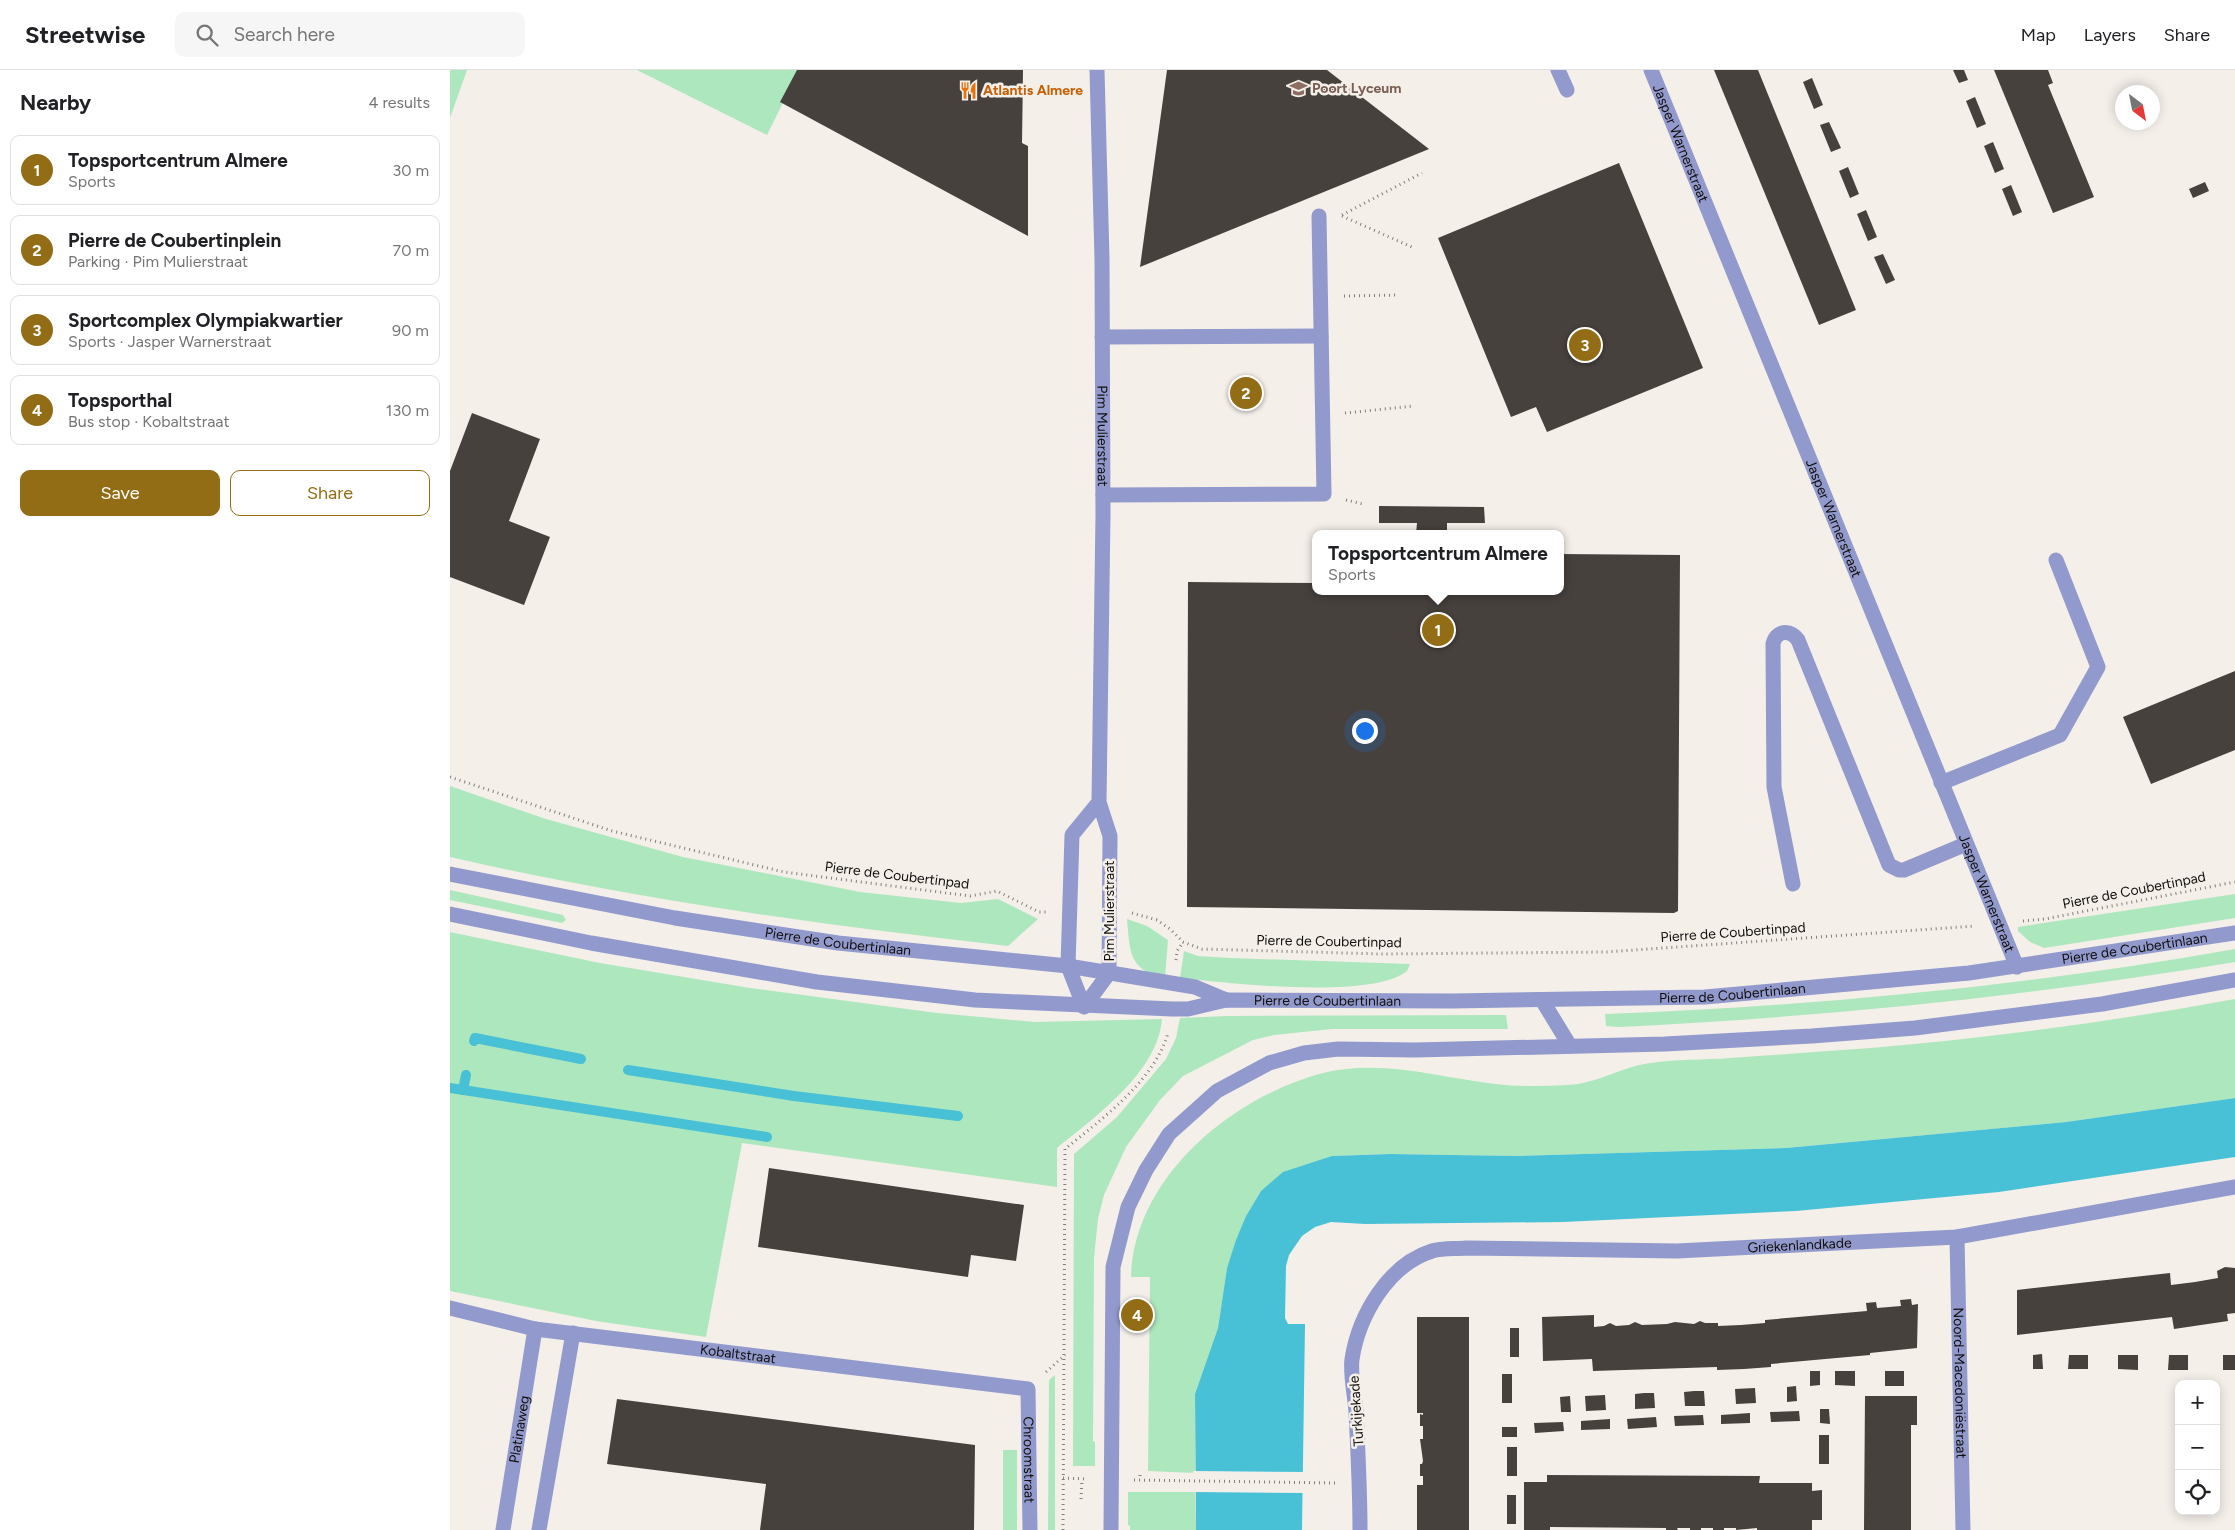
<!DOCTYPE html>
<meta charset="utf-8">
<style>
:root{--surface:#fff;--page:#f6f6f6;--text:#202124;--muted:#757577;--line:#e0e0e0;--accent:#936d15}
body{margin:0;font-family:Figtree,sans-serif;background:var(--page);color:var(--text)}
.controls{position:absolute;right:15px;bottom:15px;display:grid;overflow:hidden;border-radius:10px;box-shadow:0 2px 12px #0003}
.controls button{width:45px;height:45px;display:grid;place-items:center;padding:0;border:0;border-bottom:1px solid var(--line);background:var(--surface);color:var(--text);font:25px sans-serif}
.compass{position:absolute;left:1665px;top:15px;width:45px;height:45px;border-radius:50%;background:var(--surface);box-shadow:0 2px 12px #0003;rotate:148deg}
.you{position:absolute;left:914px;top:660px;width:18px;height:18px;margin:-12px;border:4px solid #fff;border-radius:50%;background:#1a73e8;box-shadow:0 0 0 8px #1a73e833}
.badge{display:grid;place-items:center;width:32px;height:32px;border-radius:50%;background:var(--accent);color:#fff;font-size:16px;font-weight:700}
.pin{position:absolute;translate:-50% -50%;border:2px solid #fff;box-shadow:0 1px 5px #0006}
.popup{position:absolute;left:862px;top:460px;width:252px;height:65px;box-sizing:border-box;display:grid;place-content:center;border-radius:10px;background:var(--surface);filter:drop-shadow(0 1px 4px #0005);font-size:16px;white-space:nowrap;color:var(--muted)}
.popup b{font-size:19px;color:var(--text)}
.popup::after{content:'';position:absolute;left:50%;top:100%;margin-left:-10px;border:10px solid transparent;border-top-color:var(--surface)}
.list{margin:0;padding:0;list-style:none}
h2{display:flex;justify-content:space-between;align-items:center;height:65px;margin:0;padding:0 20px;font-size:21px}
h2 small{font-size:16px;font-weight:400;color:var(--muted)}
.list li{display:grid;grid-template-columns:32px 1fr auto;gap:15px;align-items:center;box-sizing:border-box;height:70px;margin:0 10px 10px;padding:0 10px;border:1px solid var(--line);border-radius:10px}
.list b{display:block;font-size:19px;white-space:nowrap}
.list p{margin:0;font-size:16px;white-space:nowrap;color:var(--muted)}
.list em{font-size:16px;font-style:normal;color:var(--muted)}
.actions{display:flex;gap:10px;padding:15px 20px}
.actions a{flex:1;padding:11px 0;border:1px solid var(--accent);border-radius:10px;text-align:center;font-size:18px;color:var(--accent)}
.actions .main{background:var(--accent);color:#fff}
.icon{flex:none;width:28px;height:28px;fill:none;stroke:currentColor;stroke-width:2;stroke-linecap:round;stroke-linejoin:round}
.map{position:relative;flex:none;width:1785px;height:1460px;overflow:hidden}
header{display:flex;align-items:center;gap:30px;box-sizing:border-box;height:70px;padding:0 25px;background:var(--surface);border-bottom:1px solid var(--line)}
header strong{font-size:24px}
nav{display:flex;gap:28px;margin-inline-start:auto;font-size:18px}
.search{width:350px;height:45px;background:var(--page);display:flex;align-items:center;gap:12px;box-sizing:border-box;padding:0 18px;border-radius:10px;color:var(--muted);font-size:19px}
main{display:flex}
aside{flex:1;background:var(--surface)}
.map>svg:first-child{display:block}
.green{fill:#ade7bd}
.water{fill:#48c1d6}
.pier{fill:#f4efe9}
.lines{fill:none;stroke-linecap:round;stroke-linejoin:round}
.stream{stroke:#48c1d6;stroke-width:10}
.building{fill:#47413d}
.path{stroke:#827f7b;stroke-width:3;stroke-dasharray:1 4;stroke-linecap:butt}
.lane{stroke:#9299cc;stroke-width:15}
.street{stroke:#9299cc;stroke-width:15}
.labels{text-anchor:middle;stroke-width:5;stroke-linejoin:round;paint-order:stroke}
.education-label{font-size:14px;font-weight:bold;fill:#785e54;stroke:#f4efe9;text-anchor:start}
.food-label{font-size:14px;font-weight:bold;fill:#c56008;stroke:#f4efe9;text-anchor:start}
.street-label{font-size:14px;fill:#100e0c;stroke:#f4efe9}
</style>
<header>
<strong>Streetwise</strong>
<div class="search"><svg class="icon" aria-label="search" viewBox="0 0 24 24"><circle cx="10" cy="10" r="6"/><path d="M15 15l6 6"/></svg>Search here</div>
<nav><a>Map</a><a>Layers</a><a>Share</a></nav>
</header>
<main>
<aside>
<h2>Nearby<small>4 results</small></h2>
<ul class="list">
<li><span class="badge">1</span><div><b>Topsportcentrum Almere</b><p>Sports</p></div><em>30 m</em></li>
<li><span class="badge">2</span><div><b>Pierre de Coubertinplein</b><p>Parking · Pim Mulierstraat</p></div><em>70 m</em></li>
<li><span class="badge">3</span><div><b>Sportcomplex Olympiakwartier</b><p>Sports · Jasper Warnerstraat</p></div><em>90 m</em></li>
<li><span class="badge">4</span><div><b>Topsporthal</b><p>Bus stop · Kobaltstraat</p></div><em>130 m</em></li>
</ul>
<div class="actions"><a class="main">Save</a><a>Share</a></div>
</aside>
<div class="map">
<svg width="1785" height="1460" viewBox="0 0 1785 1460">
<rect width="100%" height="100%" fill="#f4efe9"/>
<g class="green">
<path d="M0,0H17L0,48Z"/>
<path d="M187,0H349L317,65Z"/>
<path d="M0,716L96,749L233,787L410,822L511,833L548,829L588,849L558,876C370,855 184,829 0,787Z"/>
<path d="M0,820L113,845L116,850L112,853L0,830Z"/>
<path d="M1785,824V848L1594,878L1580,872L1568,861V857Z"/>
<path d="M677,849L697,856L718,870L715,907C678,901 680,881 677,849Z"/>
<path d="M0,862L150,893L300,918L487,943L585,952L712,949C708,1002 645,1047 607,1078V1117L292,1073L256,1267L146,1251L0,1221Z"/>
<path d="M1785,879V892C1580,926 1377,947 1169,957L1156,956L1155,944C1367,936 1576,916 1785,879Z"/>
<path d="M734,881L748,886L780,888L960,894L957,901C921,930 778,913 730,908Z"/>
<path d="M1785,929V1028L1616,1052L1336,1078L1068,1086L940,1084L882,1086L811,1121L796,1146L777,1198L768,1258L745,1324V1403L698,1401L700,1207H681C684,1108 780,1029 869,1004C929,988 986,1007 1045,1014C1069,1017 1094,1016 1118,1015C1147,1014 1173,996 1201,993C1227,989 1254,990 1280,988C1327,985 1374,981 1421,978C1542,968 1665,951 1785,929Z"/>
<path d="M1056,945L1058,959H882L824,965L803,970L733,1006L710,1030L676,1077L654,1125L648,1149L644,1188L643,1371L645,1372V1396H623L624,1084L667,1047L716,989L726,968L730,948L778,946Z"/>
<path d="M605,1305V1460H598L599,1310Z"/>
<rect x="553" y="1380" width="14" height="80"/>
<path d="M678,1422H745L746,1460H680V1456L678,1455Z"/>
</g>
<path class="water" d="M1785,1028V1087L1549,1122L1346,1141L1113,1152L915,1154L881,1152L865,1157L852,1166L839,1185L836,1196L835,1248L838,1254H855L852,1460H746L745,1324L768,1258L777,1198L786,1170L796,1146L811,1121L833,1102L882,1086L940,1084L1068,1086L1336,1078L1616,1052Z"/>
<path class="pier" d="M743,1401L855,1402V1423L743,1422Z"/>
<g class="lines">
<g class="stream">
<path d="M24,971L25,968L131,989"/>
<path d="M178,1000L344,1026L508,1046"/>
<path d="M0,1018L317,1067"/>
<path d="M13,1020L16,1005"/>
</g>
</g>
<g class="building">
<path d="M347,0H573L572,73L578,76V166L330,32Z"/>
<path d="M717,0H877L979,79L690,197Z"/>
<path d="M1264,0H1308L1406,240L1369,255Z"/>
<path d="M1503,0H1514L1518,10L1509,13Z"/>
<path d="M1544,0H1598L1603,13L1598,15L1644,127L1603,143Z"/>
<path d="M1362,8L1373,35L1364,39L1353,12Z"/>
<path d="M1525,27L1536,54L1527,58L1516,31Z"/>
<path d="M1379,52L1391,78L1381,82L1370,55Z"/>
<path d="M1543,72L1554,99L1545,103L1534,76Z"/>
<path d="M1169,93L1253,298L1097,362L1086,337L1061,347L988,168Z"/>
<path d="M1398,97L1409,124L1400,128L1389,101Z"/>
<path d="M1755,112L1759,121L1743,128L1739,119Z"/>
<path d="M1561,115L1572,142L1563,146L1552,119Z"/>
<path d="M1416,140L1427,167L1418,171L1407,144Z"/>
<path d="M1433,184L1445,210L1436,214L1424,187Z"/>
<path d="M22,343L90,369L59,451L100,467L74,535L0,507V401Z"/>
<path d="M929,436L1034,437L1035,453H997V464H966L967,453H929Z"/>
<path d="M1110,484L1230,485L1228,841L1224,843L737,837L738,512L866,513V521H1110Z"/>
<path d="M1785,601V680L1701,714L1673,647Z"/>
<path d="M319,1098L574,1135L566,1191L521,1185L518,1207L308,1177Z"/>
<path d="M1775,1197L1785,1198V1243L1777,1244L1778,1251L1724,1259L1722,1247L1567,1265V1220L1720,1203L1721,1215L1745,1212L1768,1208L1767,1201Z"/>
<path d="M1461,1229L1462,1235L1468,1234L1467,1278L1420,1283V1285L1321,1294V1297L1294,1299L1267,1300V1297L1143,1301L1142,1289L1093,1291L1092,1247L1144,1245V1257L1154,1256L1160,1253L1166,1256L1179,1255L1185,1252L1192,1255L1217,1254L1225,1252L1244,1254L1250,1251L1255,1253H1268V1256L1291,1255L1315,1253V1250L1417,1241L1416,1233L1426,1232L1427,1238L1451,1236L1450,1230Z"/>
<path d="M967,1247H1019V1460H967V1415H973V1406H970V1394H972L973,1391L970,1369H973V1356H970V1344L973,1345V1343H967Z"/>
<rect x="1060" y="1258" width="9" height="29"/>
<path d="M1592,1284L1593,1299H1583V1285Z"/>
<path d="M1619,1285H1638V1299H1618Z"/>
<path d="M1668,1285H1688V1300L1668,1299Z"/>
<path d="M1719,1285H1738V1300H1718Z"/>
<rect x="1773" y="1285" width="12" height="15"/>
<path d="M1360,1301H1370V1315L1360,1316Z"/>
<path d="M1385,1301H1405V1316L1385,1315Z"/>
<rect x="1435" y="1301" width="19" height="15"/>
<rect x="1052" y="1304" width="10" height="29"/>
<path d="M1346,1316L1347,1331L1337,1332V1317Z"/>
<path d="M1305,1318L1306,1333L1286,1334L1285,1319Z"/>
<path d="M1244,1321H1254L1255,1336H1235L1234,1322Z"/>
<path d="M1194,1323H1204L1205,1338L1185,1339V1324Z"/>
<path d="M1155,1325L1156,1340L1136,1341L1135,1326Z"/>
<path d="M1120,1326L1121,1342H1111L1110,1327Z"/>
<path d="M1415,1326H1467V1355H1461V1460H1414Z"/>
<path d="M167,1329L525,1375L524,1460H310L316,1414L157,1394Z"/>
<path d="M1370,1339H1379L1380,1354L1370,1353Z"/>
<path d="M1349,1341L1350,1351L1321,1352L1320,1342Z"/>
<path d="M1300,1343V1353L1271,1354V1345Z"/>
<path d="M1253,1345L1254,1355L1225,1356L1224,1346Z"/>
<path d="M1206,1347L1207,1357L1178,1359L1177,1349Z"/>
<path d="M1160,1349V1359L1131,1360V1351Z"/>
<path d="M1113,1352L1114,1361L1085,1363L1084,1353Z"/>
<rect x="1052" y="1357" width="15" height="10"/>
<rect x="1369" y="1365" width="10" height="29"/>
<rect x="1057" y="1377" width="10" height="29"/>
<path d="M1097,1405L1310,1406L1309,1413H1362V1421L1372,1420V1450H1362V1460H1307V1458L1286,1460V1458H1274V1460H1263V1458H1251V1460H1240V1458H1227L1228,1460H1216V1458L1100,1457V1460H1074V1412H1097Z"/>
<rect x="1057" y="1425" width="9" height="29"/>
</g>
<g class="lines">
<g class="path">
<path d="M892,145L972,103"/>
<path d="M892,146L964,178"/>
<path d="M894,226L948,225"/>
<path d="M895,343L964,336"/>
<path d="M896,430L913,434"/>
<path d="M0,707L162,761L334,802L520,826L547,821L589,842H596"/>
<path d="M682,843L707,850L720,859L733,872L752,879L931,884L1156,882L1525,856"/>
<path d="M1573,851L1595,849L1785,812"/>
<path d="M726,890L727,881L733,872"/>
<path d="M596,1302L615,1285"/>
<path d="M690,1405V1410"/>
<path d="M613,1408L638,1409"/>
<path d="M684,1410L885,1413"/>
<path d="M631,1429L632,1409"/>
<path d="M613,1460L615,1079C652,1049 705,1010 718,963"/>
</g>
<g class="lane">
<path d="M1108,0L1117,20"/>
<path d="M652,267L871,266"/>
<path d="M653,425L874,424L869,146"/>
<path d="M1491,713L1610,665L1648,597L1606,490"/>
<path d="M1343,814L1324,717L1323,574C1326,560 1340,559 1348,570L1439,795L1449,800H1454L1516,774"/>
<path d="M1092,930L1120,976"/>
<path d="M661,1460L663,1197L678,1137L696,1100L719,1064L767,1021L819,993L854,983L888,979L965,980L1215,974L1362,966L1465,958L1652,934L1785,910"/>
</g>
<g class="street">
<path id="s1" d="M647,0L652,189L653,444L649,732L660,766L659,903L634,937L618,896L622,765L649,732"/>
<path id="s2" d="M1201,0L1567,897"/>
<path id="s3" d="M0,804L225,848L388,873L618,896L745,917L776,930"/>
<path id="s4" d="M0,844L141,873L367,912L525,930L722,939H738L776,930L1002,931L1255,927L1519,903L1785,863"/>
<path id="s5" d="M1507,1167L1513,1460"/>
<path id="s6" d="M0,1238L85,1259L578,1319L580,1460"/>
<path id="s7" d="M53,1460L85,1259"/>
<path d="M89,1460L123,1263"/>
<path id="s8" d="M910,1460C910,1420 908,1382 906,1342C905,1326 900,1305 902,1289C909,1245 938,1195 982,1181C992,1178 1005,1179 1016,1178L1227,1181L1507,1167L1785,1117"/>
</g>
</g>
<defs>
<symbol id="school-bare" viewBox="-9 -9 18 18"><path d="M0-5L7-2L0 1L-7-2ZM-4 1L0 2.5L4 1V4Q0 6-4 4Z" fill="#8d6e63" stroke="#f4efe9" stroke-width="2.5" paint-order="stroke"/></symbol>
<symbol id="restaurant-bare" viewBox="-9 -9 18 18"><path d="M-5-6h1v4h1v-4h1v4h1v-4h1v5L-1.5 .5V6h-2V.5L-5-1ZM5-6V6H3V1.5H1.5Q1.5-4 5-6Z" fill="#e8710a" stroke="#f4efe9" stroke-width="2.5" paint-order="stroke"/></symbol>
</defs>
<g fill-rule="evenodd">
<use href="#school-bare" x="836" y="6" width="25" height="25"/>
<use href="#restaurant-bare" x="506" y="8" width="25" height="25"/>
</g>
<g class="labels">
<g class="education-label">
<text x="862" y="23">Poort Lyceum</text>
</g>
<g class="food-label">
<text x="533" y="25">Atlantis Almere</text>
</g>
<g class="street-label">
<text dy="5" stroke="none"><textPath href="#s2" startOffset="79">Jasper Warnerstraat</textPath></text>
<text dy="5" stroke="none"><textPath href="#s1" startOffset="366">Pim Mulierstraat</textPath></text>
<text dy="5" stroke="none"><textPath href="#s2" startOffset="484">Jasper Warnerstraat</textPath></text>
<text transform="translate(447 805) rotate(7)" y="5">Pierre de Coubertinpad</text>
<text transform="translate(1684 820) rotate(-11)" y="5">Pierre de Coubertinpad</text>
<text dy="5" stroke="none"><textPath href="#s2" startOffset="889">Jasper Warnerstraat</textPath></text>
<text transform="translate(659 841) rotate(-90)" y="5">Pim Mulierstraat</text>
<text transform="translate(1283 862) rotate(-4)" y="5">Pierre de Coubertinpad</text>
<text dy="5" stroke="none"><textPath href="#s3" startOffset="394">Pierre de Coubertinlaan</textPath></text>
<text transform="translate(879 871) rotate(1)" y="5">Pierre de Coubertinpad</text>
<text dy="5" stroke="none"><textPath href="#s4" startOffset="1696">Pierre de Coubertinlaan</textPath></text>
<text dy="5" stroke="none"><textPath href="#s4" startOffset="1291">Pierre de Coubertinlaan</textPath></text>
<text dy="5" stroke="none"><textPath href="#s4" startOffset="886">Pierre de Coubertinlaan</textPath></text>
<text dy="5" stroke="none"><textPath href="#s8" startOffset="680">Griekenlandkade</textPath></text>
<text dy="5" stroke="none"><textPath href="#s6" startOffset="292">Kobaltstraat</textPath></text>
<text dy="5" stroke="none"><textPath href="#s5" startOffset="146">Noord-Macedoniëstraat</textPath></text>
<text transform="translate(906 1341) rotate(-94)" y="5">Turkijekade</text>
<text dy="5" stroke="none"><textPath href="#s7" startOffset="102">Platinaweg</textPath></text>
<text dy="5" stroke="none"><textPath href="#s6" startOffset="655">Chroomstraat</textPath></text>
</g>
</g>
</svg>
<div class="controls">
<button>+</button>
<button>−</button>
<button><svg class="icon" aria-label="locate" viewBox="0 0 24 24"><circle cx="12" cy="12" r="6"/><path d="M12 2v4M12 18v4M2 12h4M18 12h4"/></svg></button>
</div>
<svg class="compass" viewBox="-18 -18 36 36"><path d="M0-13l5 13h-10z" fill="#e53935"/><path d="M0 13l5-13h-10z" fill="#757577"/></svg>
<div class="you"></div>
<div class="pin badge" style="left:988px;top:560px">1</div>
<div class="popup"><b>Topsportcentrum Almere</b>Sports</div>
<div class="pin badge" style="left:796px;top:323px">2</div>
<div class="pin badge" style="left:1135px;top:275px">3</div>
<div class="pin badge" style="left:687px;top:1245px">4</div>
</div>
</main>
